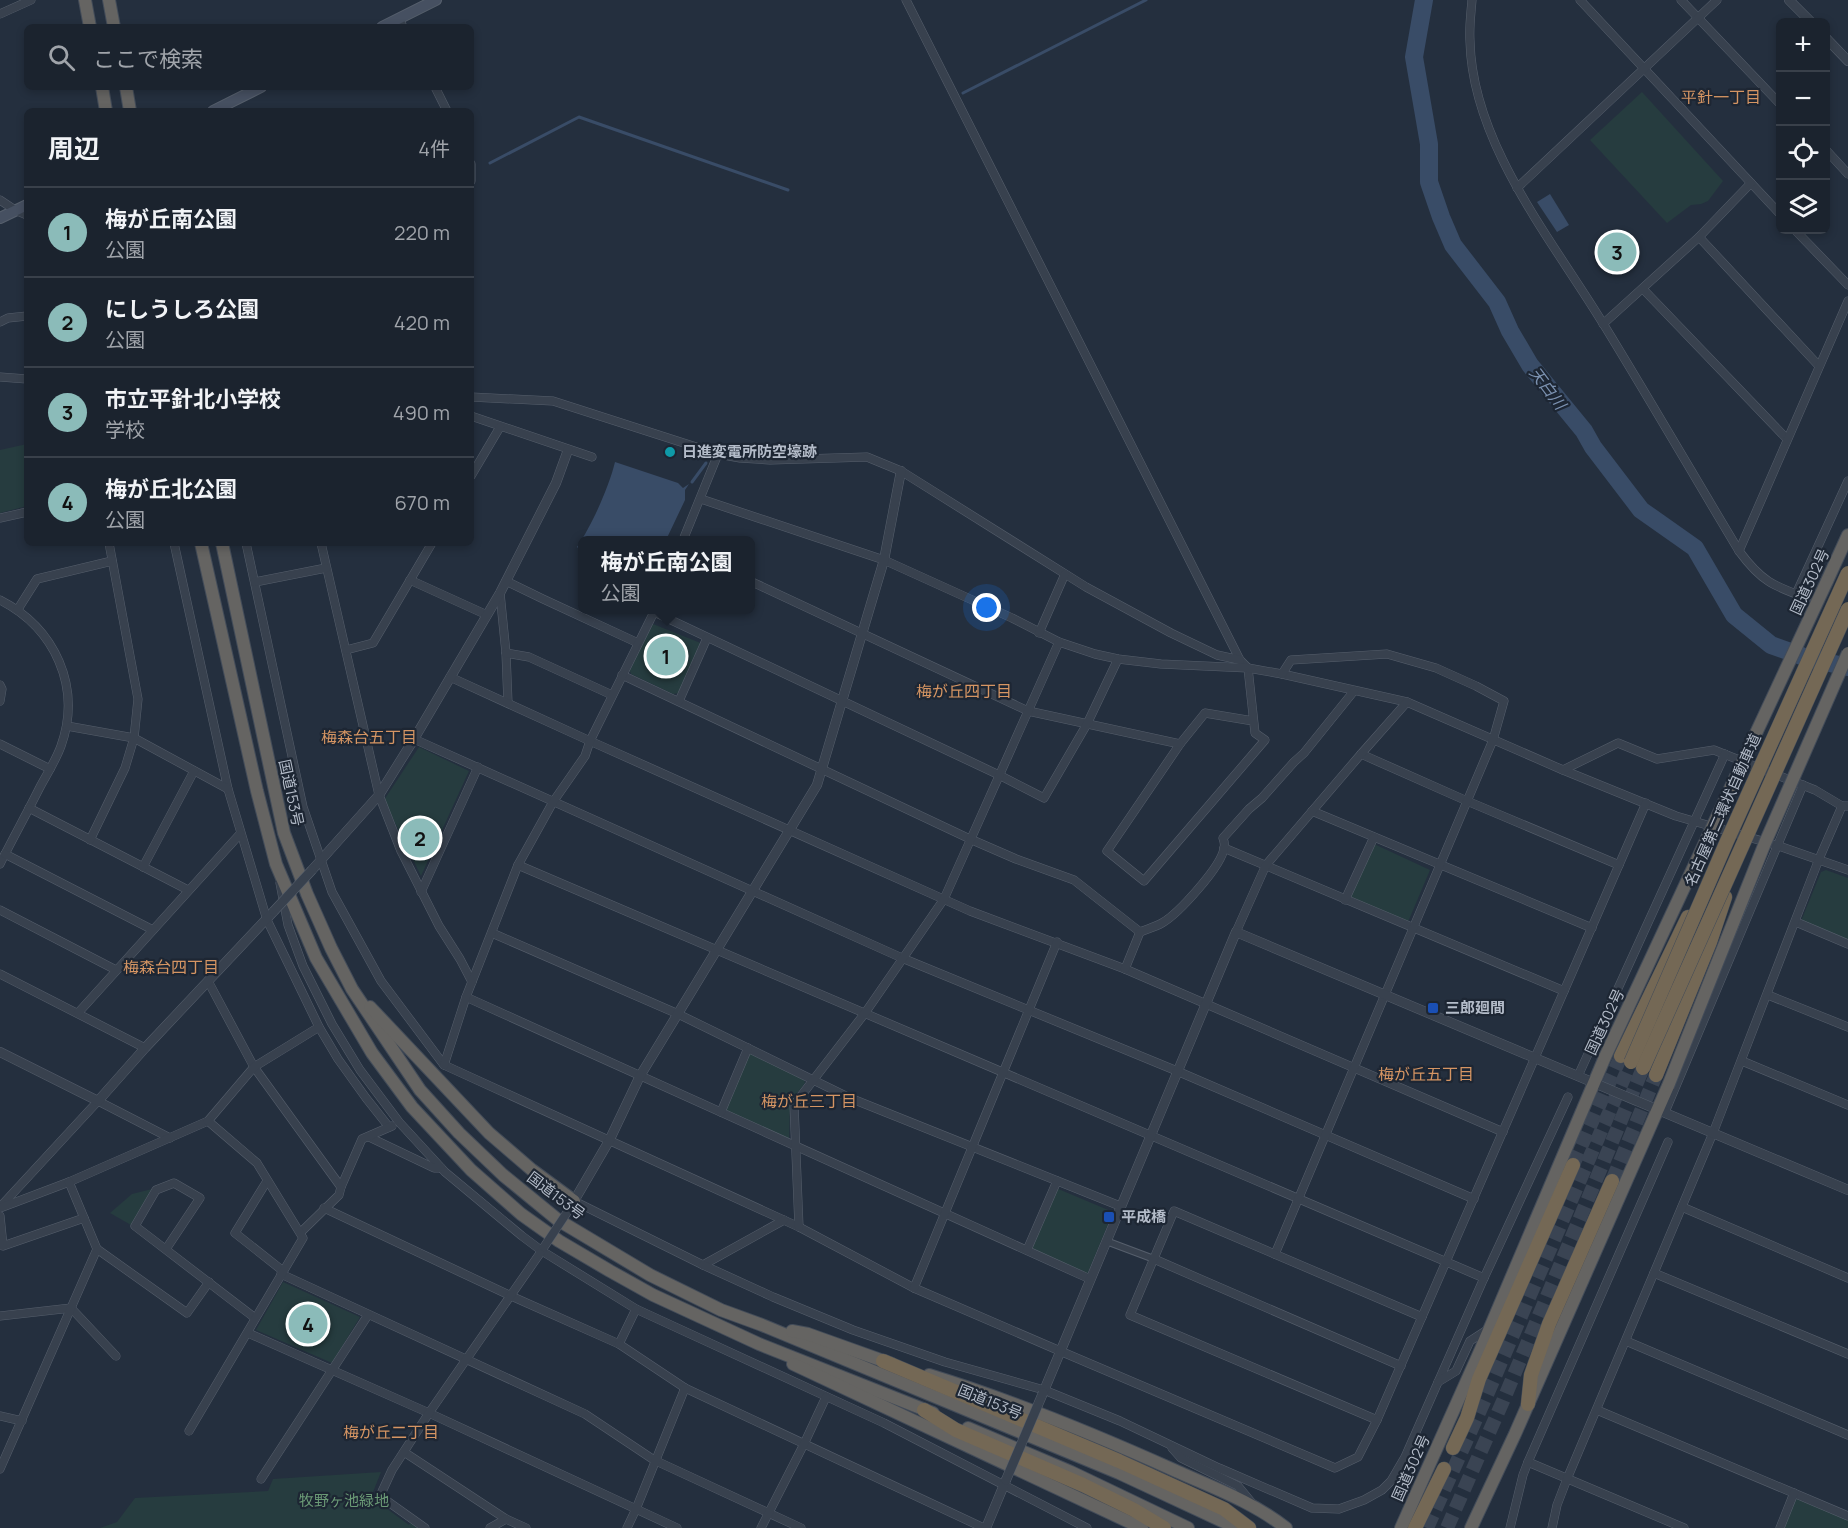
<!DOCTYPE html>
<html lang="ja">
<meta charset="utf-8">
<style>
:root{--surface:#1b232e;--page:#242b36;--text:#f1f3f6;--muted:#a0a4aa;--line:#39404a;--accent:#8bbbb9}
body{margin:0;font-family:Manrope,"Noto Sans JP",sans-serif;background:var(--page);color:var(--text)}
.controls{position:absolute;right:18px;top:18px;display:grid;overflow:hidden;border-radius:9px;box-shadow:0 3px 9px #0003}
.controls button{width:54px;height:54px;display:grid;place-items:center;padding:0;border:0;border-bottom:2px solid var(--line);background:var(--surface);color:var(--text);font:30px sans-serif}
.you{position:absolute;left:987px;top:608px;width:21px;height:21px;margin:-15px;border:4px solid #fff;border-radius:50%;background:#1a73e8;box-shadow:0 0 0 9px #1a73e833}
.badge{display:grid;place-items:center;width:39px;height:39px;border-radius:50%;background:var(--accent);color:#111;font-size:20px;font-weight:700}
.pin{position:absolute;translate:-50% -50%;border:3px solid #fff;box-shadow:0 2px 6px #0006}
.popup{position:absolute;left:578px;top:536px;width:177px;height:78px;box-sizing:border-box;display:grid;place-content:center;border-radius:9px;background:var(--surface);filter:drop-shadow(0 2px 4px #0005);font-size:20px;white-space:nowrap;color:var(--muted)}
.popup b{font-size:22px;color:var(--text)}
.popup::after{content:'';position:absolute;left:50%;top:100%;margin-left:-12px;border:12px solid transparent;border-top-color:var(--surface)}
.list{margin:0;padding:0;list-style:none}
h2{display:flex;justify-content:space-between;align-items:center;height:78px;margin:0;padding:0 24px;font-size:26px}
h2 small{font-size:20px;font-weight:400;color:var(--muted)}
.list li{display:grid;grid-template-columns:39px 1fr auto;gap:18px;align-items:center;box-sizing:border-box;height:90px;padding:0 24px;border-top:2px solid var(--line)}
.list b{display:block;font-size:22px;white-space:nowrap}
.list p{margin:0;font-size:20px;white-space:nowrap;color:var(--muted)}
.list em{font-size:20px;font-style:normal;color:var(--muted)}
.icon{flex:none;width:33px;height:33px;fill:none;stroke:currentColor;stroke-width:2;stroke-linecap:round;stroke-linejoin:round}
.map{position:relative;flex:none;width:1848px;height:1528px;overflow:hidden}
.search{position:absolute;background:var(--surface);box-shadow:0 3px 9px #0003;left:24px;top:24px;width:450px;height:66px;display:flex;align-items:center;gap:15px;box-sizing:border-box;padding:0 21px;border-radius:9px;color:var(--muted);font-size:22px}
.panel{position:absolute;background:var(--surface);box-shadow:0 3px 9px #0003;left:24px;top:108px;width:450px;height:438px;border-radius:9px}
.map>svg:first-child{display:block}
.green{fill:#263c3f}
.water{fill:#394c67}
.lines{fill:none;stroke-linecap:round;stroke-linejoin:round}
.stream{stroke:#394c67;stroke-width:3}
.river{stroke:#394c67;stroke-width:18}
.motorway-tunnel{stroke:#3a4453;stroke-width:14;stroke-dasharray:14 7;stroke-linecap:butt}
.pedestrian-casing{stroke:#565f6c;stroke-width:8}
.minor-casing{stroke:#565f6c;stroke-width:9}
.tertiary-casing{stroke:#565f6c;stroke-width:10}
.secondary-casing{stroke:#565f6c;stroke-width:12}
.trunk-casing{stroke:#434c59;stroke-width:14}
.motorway-casing{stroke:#434c59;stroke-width:15}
.pedestrian{stroke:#38414e;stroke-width:6}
.minor{stroke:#38414e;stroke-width:8}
.tertiary{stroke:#38414e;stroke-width:9}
.secondary{stroke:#465061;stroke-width:10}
.trunk{stroke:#656462;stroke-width:12}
.motorway{stroke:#746855;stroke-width:14}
.minor-bridge-casing{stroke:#565f6c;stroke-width:9;stroke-linecap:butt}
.tertiary-bridge-casing{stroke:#565f6c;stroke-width:10;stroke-linecap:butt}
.trunk-bridge-casing{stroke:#434c59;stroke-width:14;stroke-linecap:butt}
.motorway-bridge-casing{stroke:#434c59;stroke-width:15;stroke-linecap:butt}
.minor-bridge{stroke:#38414e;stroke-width:8}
.tertiary-bridge{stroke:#38414e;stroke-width:9}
.trunk-bridge{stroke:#656462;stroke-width:12}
.motorway-bridge{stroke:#746855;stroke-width:14}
.culture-dot{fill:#0f9aa8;stroke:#1d2633;stroke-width:2}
.transit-dot{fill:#1a4fb4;stroke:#1d2633;stroke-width:2}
.labels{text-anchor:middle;stroke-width:4.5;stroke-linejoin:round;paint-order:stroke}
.poi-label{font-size:15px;font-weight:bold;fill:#b4bcc9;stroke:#1d2633;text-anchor:start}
.street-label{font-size:15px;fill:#b4bcc9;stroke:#1d2633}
.park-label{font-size:15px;fill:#6b9a76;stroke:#1d2633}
.neighbourhood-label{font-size:16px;fill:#d59563;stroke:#1d2633}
.water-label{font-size:16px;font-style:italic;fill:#7c92b1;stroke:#1d2633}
</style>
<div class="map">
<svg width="1848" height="1528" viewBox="0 0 1848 1528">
<rect width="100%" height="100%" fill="#242f3e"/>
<g class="green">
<path d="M1642,92L1723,181L1708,201L1701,204L1691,205L1667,223L1590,140Z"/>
<path d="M27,444V506L0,513V450Z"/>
<path d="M653,624L703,644L679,693L673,694L631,674L629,668Z"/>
<path d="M419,747L469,771L421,876L384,800Z"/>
<path d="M1374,844L1430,870L1408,922L1350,898Z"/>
<path d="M1826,870L1848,878V940L1801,921L1821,872Z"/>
<path d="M749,1052L804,1080L805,1083L790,1103L789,1143L724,1112Z"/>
<path d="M1056,1188L1113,1212L1087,1275L1030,1250Z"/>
<path d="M152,1189L131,1225L110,1213L132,1194Z"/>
<path d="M283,1282L360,1317L332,1363L256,1330Z"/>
<path d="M381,1472L371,1497L409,1525L411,1522L419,1528H100L117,1522L135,1498L268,1491L273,1479Z"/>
<path d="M1800,1498L1848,1519V1528H1783L1795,1500Z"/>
</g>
<g class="water">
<path d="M1550,194L1569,225L1557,232L1537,202Z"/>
<path d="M615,462L678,483L683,488L689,484L685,490V500L666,540H582V552L577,547C592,525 609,487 615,462Z"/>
</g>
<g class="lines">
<g class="stream">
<path d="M963,93L1146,0"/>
<path d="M490,163L579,117L788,190"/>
<path d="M692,482L706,463"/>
</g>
<path class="river" d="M1424,0L1414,57L1429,144V182L1441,217L1453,245L1497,302L1510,331L1530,365L1584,431L1593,447L1641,510L1695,548L1734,615L1771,645L1807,658L1848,667"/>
<g class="motorway-tunnel">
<path d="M1573,1165L1621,1056"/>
<path d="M1612,1181L1656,1075"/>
<path d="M1427,1528L1486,1397L1631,1062"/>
<path d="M1447,1528L1503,1401L1643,1068"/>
</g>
<defs>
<path id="pedestrian" d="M1106,1241L1154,1259"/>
<g id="minor">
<path d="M906,0L1240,660L1248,668L1255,733L1265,740L1144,881L1107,851L1180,744L1205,713L1253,721"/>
<path d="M1472,0C1471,13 1469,27 1470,41C1472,144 1553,241 1604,325C1650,400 1694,476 1739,551C1761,581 1773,586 1807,598"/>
<path d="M1580,0L1780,214"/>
<path d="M1681,0L1780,104"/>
<path d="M0,14L31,0"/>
<path d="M399,19L403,27"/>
<path d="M435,87L447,111"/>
<path d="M1826,150L1848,174"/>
<path d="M471,164V181"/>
<path d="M1517,188L1717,0"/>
<path d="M0,200L15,210L27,215"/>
<path d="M1795,230L1848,285"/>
<path d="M1699,237L1819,366"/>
<path d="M1643,289L1787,439"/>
<path d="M0,322L8,318L27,316"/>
<path d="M1603,324L1699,237L1751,183"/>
<path d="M0,377L27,379"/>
<path d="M471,397L553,401L718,454L740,458L770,460L867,457L901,471L1086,587L1171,633L1217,655L1240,660"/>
<path d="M471,416L592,457"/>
<path d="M471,476L500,427"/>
<path d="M701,499L884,560L1012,618L1059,642L1095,654L1118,659L1161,664L1248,668L1282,674L1407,702L1563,770L1676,816L1779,846L1848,870"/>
<path d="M0,518L27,512"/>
<path d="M683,540L718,454"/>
<path d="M174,543L228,789L267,920L319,1027L338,1059L366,1098L389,1127"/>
<path d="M246,543L303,807L332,892L381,981L444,1065L799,1227L914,1288L1060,1351L1335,1468L1358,1457L1377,1420L1646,803"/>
<path d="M321,543L379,795L401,851L439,926L460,959L472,982"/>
<path d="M1739,551L1848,301"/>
<path d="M410,580L487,615"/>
<path d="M506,581L543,599L638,643"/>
<path d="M750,581L1028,711L1180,744"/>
<path d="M255,582L326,568"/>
<path d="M500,593L506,653L508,703"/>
<path d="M1796,594L1848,481"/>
<path d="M0,600C55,628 82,687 61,746C56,760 47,774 40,787C27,813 13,838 0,864"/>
<path d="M18,609L37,579L112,561"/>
<path d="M654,612L999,775L1044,798L1087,724L1118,659"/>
<path d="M1039,633L1065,574"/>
<path d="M346,650L373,643L432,543"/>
<path d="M506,653L529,657L612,695"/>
<path d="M622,675L970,839L1016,859L1074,880L1140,932"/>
<path d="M450,677L590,741L970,911L1125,969L1503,1132"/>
<path d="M0,685L2,689L0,701"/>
<path d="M679,701L707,638"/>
<path d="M67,726L134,738L228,789"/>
<path d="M414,739L902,958L1177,1071L1474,1199"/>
<path d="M0,744L50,769"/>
<path d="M1361,754L1467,801L1619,865"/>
<path d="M1563,770L1618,743L1657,759L1714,750L1815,790L1842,806H1848"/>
<path d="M29,808L188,890"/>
<path d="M1312,811L1592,928"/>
<path d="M90,840L125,768L134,738L138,699L109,543"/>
<path d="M1224,848L1564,991"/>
<path d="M5,854L153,930"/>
<path d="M518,865L1484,1278"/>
<path d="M143,867L194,771"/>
<path d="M280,883L288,925L303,966L332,1024L360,1070L399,1122L445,1172L522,1236L542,1251L636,1309L884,1423L1087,1528"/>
<path d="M421,892L478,767"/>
<path d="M1345,900L1374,837"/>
<path d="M0,910L116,970"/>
<path d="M1796,922L1848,944"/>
<path d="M1236,932L1266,865L1361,754L1407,702"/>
<path d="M492,933L678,1014L850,1098L1120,1206"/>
<path d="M1125,969L1140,932C1147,929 1155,927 1162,923C1178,914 1222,866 1224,848C1225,845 1224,841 1223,838L1249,809L1262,798L1294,762L1304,753L1354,691"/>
<path d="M0,974L145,1048"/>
<path d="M208,981L254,1067L341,1187"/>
<path d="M1768,995L1848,1027"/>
<path d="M466,997L1090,1279"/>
<path d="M78,1013L240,834"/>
<path d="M1742,1061L1848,1105"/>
<path d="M444,1065L466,997L518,865L553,802L585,756L590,741L655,610"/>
<path d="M1578,1076L1725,754"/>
<path d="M721,1112L748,1048"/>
<path d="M1665,1112L1803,785"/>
<path d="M369,1137L434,1168H441"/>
<path d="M267,1181L235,1233L283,1271"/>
<path d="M572,1203L574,1201L703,1265L784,1220"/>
<path d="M1,1206L98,1101L170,1138"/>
<path d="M1682,1207L1848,1278"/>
<path d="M0,1208L69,1182L208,1121L254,1067L319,1027"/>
<path d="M324,1208L511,1296L619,1344L636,1309"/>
<path d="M0,1216L3,1246L84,1218"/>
<path d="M799,1227L794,1105L865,1013L944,899L1059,642"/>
<path d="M301,1232L339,1195L341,1187L362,1139L392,1126"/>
<path d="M97,1249L187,1313L209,1282"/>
<path d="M166,1249L200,1198L174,1183L156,1190L135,1226L255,1318"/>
<path d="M1027,1250L1057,1181"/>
<path d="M1275,1254L1493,740L1504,701L1476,686L1436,668L1387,654L1291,660L1282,674"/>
<path d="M1154,1259L1401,1366"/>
<path d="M703,1265L773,1297L853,1330L945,1362L1044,1390L1120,1421L1219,1468L1312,1508L1339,1509L1364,1500L1382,1490L1391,1481L1405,1457L1484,1278L1568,1097"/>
<path d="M1654,1273L1848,1354"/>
<path d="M281,1274L585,1414L654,1460L801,1528"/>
<path d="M914,1288L1057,942"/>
<path d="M0,1316L71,1308L116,1356"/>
<path d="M248,1333L429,1413L677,1528"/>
<path d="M1626,1341L1848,1435"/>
<path d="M619,1344L685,1388L984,1528"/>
<path d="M1438,1382L1456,1371L1470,1341L1490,1328"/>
<path d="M1597,1410L1848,1516"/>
<path d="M0,1416L22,1421"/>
<path d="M1377,1420L1130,1315L1174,1211L1422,1317"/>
<path d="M189,1431L303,1238L257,1163L208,1121"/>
<path d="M1172,1448L1181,1458L1238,1486L1252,1503"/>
<path d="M404,1452L506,1519L526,1528"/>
<path d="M1528,1462L1684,1528"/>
<path d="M0,1469L97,1249L69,1182"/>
<path d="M261,1479L368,1315"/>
<path d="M425,1528L380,1496L392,1470L429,1413L543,1249"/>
<path d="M490,1528L506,1519"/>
<path d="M627,1528L636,1509L685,1388"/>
<path d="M761,1528L804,1444L826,1397"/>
<path d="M1510,1528L1523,1475L1528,1462L1668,1142"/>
<path d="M1552,1528L1557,1505L1567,1479L1713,1133L1819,859L1842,806"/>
<path d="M1780,1528L1794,1493"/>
</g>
<g id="tertiary">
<path d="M1789,0L1811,22"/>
<path d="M1826,38L1848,61"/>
<path d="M312,870L379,795L414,739L500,593L556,483L568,450"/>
<path d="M0,1052L98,1101L145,1048L274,911"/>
<path d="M574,1201L609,1141L640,1076L817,785L884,560L901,471"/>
<path d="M1043,1393L1236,932L1848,1190"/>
<path d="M986,1528L1006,1480"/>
</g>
<g id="secondary">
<path d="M382,27L436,0"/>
<path d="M213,111L261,87"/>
<path d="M0,218L27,205"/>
</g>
<g id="trunk">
<path d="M85,0L90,27"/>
<path d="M109,0L114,27"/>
<path d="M102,87L106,111"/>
<path d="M126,87L130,111"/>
<path d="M201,543L257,791L276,864L316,958L372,1053L412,1107L471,1170L521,1214L559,1241L610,1271L653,1295L759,1344L933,1413"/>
<path d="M222,543L284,833L307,894L331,948L352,989L420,1090L459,1133L503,1175L558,1220L650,1275L721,1310L762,1325L1119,1473L1237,1528"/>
<path d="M1827,581L1848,535"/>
<path d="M370,1007L489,1133L532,1170L574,1201"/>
<path d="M792,1331L808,1334L892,1364"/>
<path d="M793,1364L1142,1528"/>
<path d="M929,1375C1014,1401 1096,1435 1176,1471C1214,1488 1253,1502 1286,1528"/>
<path d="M968,1428L1071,1472L1188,1528"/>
<path d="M1401,1528L1481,1349L1605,1057"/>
<path d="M1471,1528L1515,1434L1668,1086"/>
</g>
<g id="motorway">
<path d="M1621,1056L1688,917"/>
<path d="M1656,1075L1710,942L1725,897"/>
<path d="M883,1361L1119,1461L1224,1509L1249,1528"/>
<path d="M1528,1404L1531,1375L1549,1324L1612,1181"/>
<path d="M924,1410L956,1430L1083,1485L1134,1510L1164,1528"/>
<path d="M1453,1448L1467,1418L1479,1379L1573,1165"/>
<path d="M1415,1528L1444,1469"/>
</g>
</defs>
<use href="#pedestrian" class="pedestrian-casing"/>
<use href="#minor" class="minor-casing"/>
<use href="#tertiary" class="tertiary-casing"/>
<use href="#secondary" class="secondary-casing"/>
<use href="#trunk" class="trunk-casing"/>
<use href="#motorway" class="motorway-casing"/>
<use href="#pedestrian" class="pedestrian"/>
<use href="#minor" class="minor"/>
<use href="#tertiary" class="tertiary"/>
<use href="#secondary" class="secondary"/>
<use href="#trunk" class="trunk"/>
<use href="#motorway" class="motorway"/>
<defs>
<path id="minor-bridge" d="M544,1247L572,1205"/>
<g id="tertiary-bridge">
<path d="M274,911L312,870"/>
<path d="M1006,1480L1043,1393"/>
</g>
<g id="trunk-bridge">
<path d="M1605,1057L1827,581"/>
<path d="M1668,1086L1765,843L1848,653"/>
</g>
<g id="motorway-bridge">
<path d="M1631,1062L1727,841L1848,573"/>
<path d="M1643,1068L1848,609"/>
</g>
</defs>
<use href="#minor-bridge" class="minor-bridge-casing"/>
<use href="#tertiary-bridge" class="tertiary-bridge-casing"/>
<use href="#trunk-bridge" class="trunk-bridge-casing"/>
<use href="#motorway-bridge" class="motorway-bridge-casing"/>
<use href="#minor-bridge" class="minor-bridge"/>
<use href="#tertiary-bridge" class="tertiary-bridge"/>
<use href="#trunk-bridge" class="trunk-bridge"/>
<use href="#motorway-bridge" class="motorway-bridge"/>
</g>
<circle class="culture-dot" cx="670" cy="452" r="6"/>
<g class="transit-dot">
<rect x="1427" y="1002" width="12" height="12" rx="3"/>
<rect x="1103" y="1211" width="12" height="12" rx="3"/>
</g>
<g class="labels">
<g class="poi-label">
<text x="682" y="457">日進変電所防空壕跡</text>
<text x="1445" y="1013">三郎廻間</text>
<text x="1121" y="1222">平成橋</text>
</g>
<g class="street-label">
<text transform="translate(1810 582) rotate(-65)" y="5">国道302号</text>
<text transform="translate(291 793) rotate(78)" y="5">国道153号</text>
<text transform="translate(1723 810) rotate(-66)" y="5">名古屋第二環状自動車道</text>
<text transform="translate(1605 1022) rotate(-65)" y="5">国道302号</text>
<text transform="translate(556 1196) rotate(37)" y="5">国道153号</text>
<text transform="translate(990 1402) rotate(22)" y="5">国道153号</text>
<text transform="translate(1411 1468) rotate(-66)" y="5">国道302号</text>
</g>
<g class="park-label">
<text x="344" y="1506">牧野ヶ池緑地</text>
</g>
<g class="neighbourhood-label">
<text x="1721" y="103">平針一丁目</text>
<text x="964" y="697">梅が丘四丁目</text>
<text x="369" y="743">梅森台五丁目</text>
<text x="171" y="973">梅森台四丁目</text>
<text x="1426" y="1080">梅が丘五丁目</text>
<text x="809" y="1107">梅が丘三丁目</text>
<text x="391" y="1438">梅が丘二丁目</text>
</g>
<g class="water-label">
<text transform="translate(1548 388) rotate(53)" y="6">天白川</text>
</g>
</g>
</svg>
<div class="controls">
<button>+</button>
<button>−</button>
<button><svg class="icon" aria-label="locate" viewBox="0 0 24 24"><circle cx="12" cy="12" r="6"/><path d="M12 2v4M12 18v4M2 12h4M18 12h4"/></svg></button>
<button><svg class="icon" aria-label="layers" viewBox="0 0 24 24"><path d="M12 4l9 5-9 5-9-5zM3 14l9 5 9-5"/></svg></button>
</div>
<div class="you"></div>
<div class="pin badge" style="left:666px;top:656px">1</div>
<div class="popup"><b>梅が丘南公園</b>公園</div>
<div class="pin badge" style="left:420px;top:838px">2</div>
<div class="pin badge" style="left:1617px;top:252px">3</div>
<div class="pin badge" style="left:308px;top:1324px">4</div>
<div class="search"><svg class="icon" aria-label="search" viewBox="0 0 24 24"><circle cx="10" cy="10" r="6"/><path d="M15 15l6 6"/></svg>ここで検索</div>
<section class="panel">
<h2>周辺<small>4件</small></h2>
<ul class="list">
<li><span class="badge">1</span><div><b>梅が丘南公園</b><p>公園</p></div><em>220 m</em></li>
<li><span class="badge">2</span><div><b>にしうしろ公園</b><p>公園</p></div><em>420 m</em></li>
<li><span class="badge">3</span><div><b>市立平針北小学校</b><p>学校</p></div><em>490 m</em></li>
<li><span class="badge">4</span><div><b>梅が丘北公園</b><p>公園</p></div><em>670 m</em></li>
</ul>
</section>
</div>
